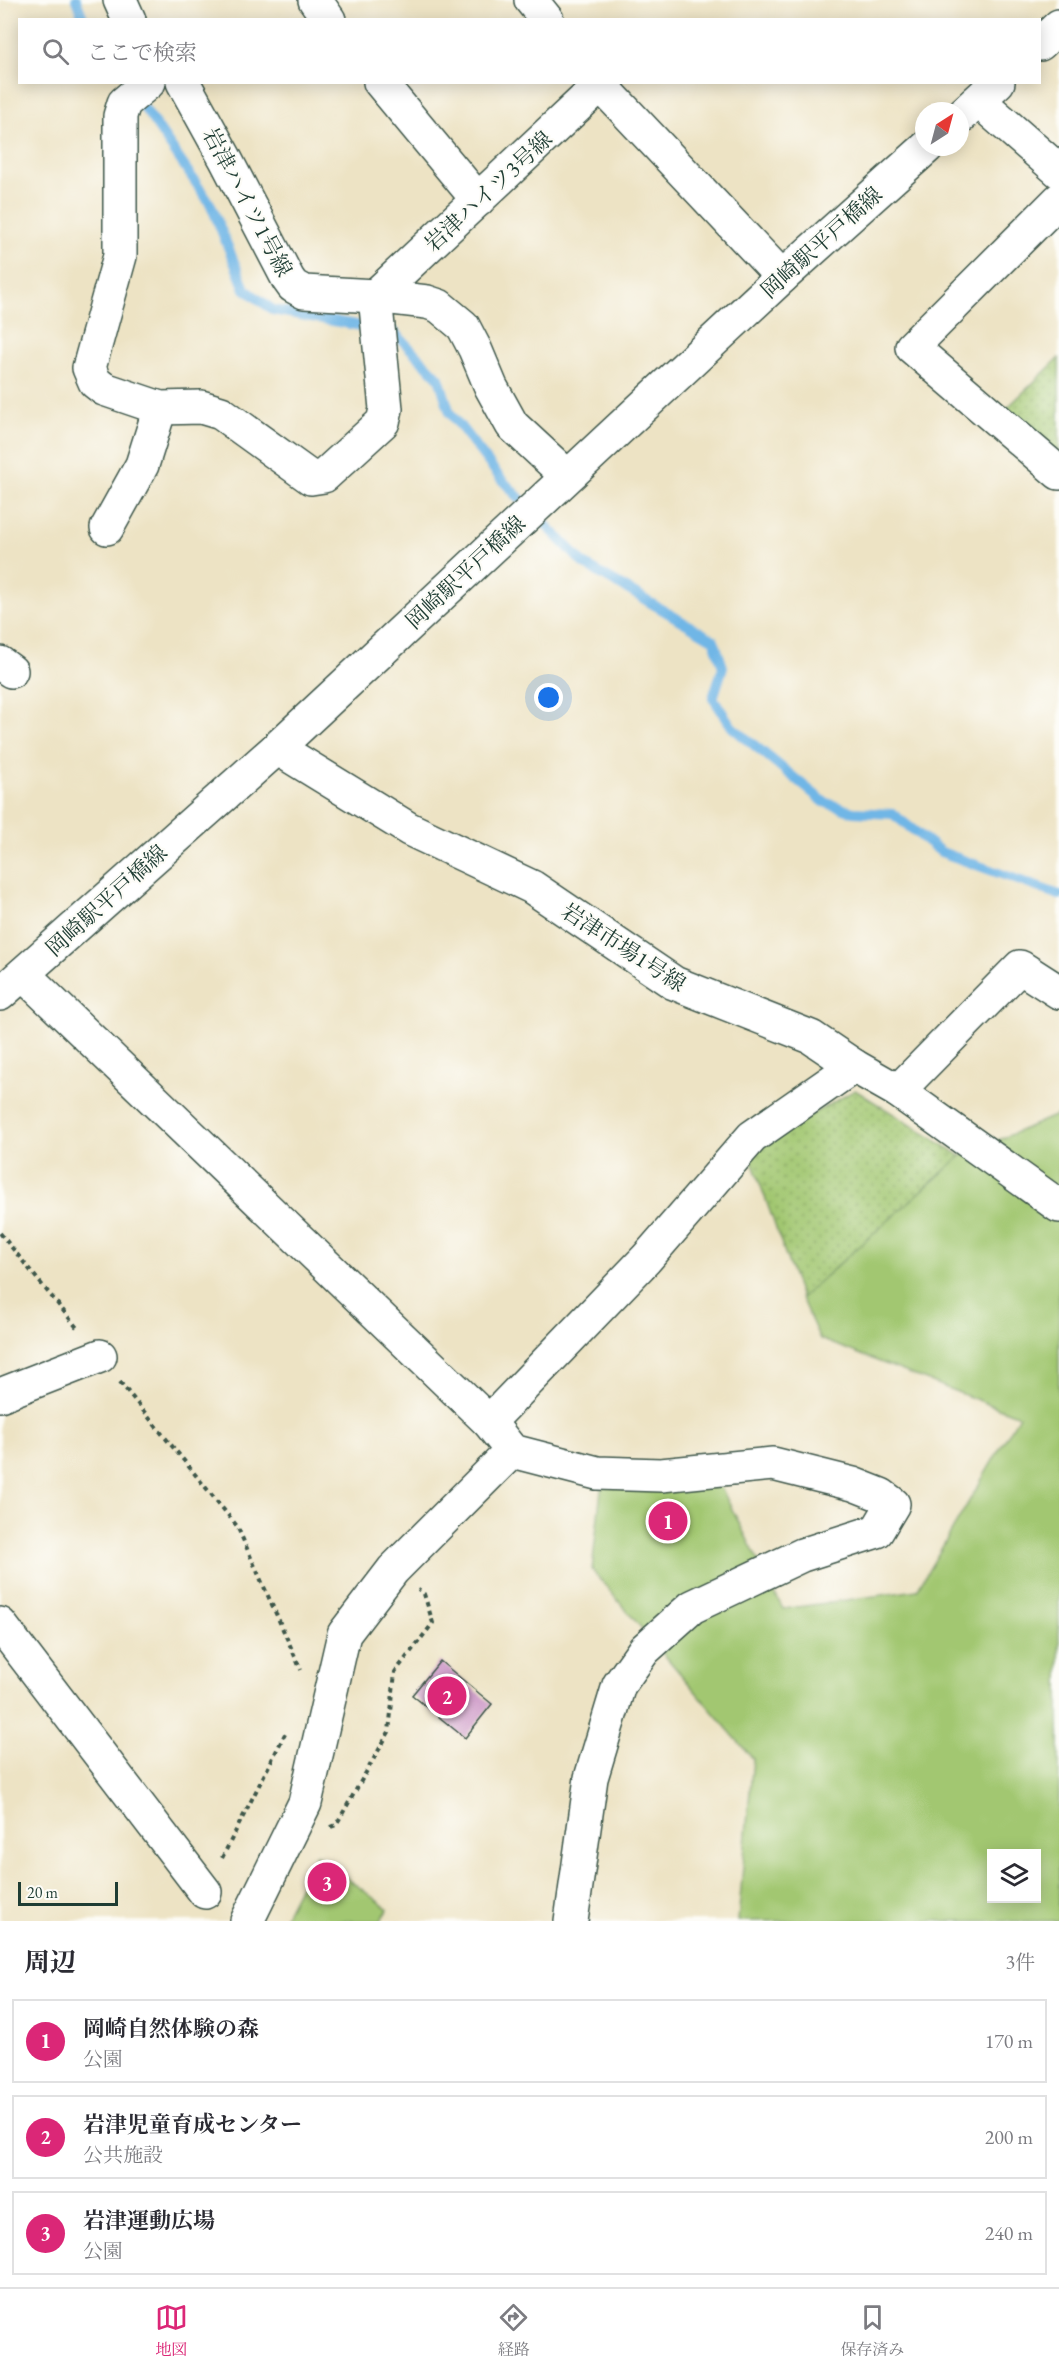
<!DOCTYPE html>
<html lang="ja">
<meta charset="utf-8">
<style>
:root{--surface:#fff;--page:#f2f2f3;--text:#2b2b33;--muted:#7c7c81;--line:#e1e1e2;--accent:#db2777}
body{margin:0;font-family:"EB Garamond","Noto Serif JP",serif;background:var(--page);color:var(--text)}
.controls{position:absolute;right:18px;bottom:18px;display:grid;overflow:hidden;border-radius:0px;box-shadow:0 3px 15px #0003}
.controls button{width:54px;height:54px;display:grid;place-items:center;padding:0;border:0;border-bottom:2px solid var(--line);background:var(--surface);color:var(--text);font:30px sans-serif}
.compass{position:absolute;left:915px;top:102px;width:54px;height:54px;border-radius:50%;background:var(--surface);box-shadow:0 3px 15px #0003;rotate:36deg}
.scale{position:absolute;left:18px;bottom:15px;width:100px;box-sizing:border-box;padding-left:6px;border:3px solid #1f3d34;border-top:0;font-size:16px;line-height:21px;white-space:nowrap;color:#1f3d34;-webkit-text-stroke:4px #fdfcf7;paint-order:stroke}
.you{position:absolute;left:549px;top:698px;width:21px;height:21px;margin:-15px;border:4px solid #fff;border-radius:50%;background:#1a73e8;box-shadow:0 0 0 9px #1a73e833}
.badge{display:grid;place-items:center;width:39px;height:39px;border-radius:50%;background:var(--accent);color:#fff;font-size:20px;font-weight:700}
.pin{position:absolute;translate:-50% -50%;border:3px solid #fff;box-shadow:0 2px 6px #0006}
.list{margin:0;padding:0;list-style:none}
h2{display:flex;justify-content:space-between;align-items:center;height:78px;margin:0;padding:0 24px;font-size:26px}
h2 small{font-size:20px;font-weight:400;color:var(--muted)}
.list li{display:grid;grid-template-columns:39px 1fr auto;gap:18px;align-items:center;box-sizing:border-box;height:84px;margin:0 12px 12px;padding:0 12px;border:2px solid var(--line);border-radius:0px}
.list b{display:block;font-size:22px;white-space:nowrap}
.list p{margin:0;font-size:20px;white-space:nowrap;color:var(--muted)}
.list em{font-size:20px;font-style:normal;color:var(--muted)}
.icon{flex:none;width:33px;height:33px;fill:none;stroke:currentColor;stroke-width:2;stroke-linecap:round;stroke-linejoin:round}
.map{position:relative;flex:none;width:1059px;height:1921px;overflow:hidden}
.search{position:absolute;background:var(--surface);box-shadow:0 3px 15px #0003;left:18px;right:18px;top:18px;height:66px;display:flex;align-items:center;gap:15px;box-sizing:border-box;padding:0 21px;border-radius:0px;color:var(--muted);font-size:22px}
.sheet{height:366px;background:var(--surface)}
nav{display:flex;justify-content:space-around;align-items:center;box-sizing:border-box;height:84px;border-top:2px solid var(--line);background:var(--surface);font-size:16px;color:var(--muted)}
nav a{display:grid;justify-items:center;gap:3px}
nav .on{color:var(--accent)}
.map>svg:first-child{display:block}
.grass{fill:url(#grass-dots);stroke:#608252;stroke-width:1.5}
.park{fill:#a2c771;stroke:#608252;stroke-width:1.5;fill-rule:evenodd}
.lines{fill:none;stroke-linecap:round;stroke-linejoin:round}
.stream{stroke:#6fb6e6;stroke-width:10}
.building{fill:#c88ec2}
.minor-casing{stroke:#3e564a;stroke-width:36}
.path{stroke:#3e564a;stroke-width:4;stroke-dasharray:4.5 4.5;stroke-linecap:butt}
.minor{stroke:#fff;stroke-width:33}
.labels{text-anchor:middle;stroke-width:4.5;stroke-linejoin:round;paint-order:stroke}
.street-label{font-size:22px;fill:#1f3d34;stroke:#fdfcf7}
</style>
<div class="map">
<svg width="1059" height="1921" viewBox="0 0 1059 1921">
<defs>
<pattern id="grass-dots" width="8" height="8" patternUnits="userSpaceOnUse" patternTransform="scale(1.5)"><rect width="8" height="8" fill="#a2c771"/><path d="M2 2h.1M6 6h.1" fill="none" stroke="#83a35e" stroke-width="1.8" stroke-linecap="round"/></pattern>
</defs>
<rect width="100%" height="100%" fill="#fdfcf7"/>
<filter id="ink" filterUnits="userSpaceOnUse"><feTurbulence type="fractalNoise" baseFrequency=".0167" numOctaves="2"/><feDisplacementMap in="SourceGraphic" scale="12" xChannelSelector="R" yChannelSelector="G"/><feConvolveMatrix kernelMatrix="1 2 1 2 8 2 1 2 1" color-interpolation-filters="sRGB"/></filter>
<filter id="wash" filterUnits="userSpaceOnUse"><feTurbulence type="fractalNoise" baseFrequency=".008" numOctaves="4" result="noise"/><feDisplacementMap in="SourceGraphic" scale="24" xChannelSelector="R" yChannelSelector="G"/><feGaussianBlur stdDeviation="1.35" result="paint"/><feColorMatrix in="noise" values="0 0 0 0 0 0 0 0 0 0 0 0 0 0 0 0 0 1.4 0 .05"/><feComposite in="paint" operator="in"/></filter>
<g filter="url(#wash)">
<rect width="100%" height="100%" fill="#ede3c4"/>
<g class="grass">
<path d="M1059,358V456L1005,410Z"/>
<path d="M855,1090L961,1156L801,1298L748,1150Z"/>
</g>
<g class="park">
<path d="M1059,1114V1921H738L753,1759L592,1570L603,1472H713L783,1609L917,1590L1019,1416L820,1339L801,1298L961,1156ZM992,1854H1036V1898H992Z"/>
<path d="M316,1855L388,1909L380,1921H282Z"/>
</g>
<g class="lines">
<g class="stream">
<path d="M76,0L84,20"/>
<path d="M136,96L211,205L245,289L273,310L394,332L439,378L450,413L501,479L584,564L714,640L723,667L713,698L732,727L824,802L853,812L893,814L941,852L1059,895"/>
</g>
</g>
<g id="blocks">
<path class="building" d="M440,1661L492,1704L465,1738L412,1695Z"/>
</g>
</g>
<g filter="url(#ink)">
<use href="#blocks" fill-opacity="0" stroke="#3e564a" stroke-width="1.5"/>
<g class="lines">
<defs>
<g id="minor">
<path d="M120,0L129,20"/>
<path d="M315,0L329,20"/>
<path d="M531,0L547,20"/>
<path d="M1040,44L1059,26"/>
<path d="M149,82L124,103L120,116V256L89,368L95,382L104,389L160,408L201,407L221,413L311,478L324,476L383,422L386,409L375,296"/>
<path d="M183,82L225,158L288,279L293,286L304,292L375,296L427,302L439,306L463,326L475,349L491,387L512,425L567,476"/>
<path d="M380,82L478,200"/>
<path d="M598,82L782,277"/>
<path d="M979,101L1059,171"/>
<path d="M960,117L998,82"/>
<path d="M1059,200L912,347L1059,473"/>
<path d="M375,296L600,85"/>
<path d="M107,528L142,465L160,408"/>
<path d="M0,663L11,671"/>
<path d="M277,748L409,829L532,887L674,983L811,1037L854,1066L898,1091L1059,1206"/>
<path d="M23,974L489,1422L512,1451L597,1473L661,1475L773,1464L853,1484L881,1495L893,1504L877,1531L802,1555L692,1607L644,1650L619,1685L591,1778L571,1921"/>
<path d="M0,994L277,748L782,277L927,147"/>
<path d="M898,1091L1020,967L1059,992"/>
<path d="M0,1395L100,1356"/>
<path d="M489,1422L646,1259L752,1137L854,1066"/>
<path d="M0,1624L205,1892"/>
<path d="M247,1921L305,1803L344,1634L393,1570L512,1451"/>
</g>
</defs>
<use href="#minor" class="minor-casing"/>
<g class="path">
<path d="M0,1233L78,1329"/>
<path d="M120,1382L237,1526L301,1670"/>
<path d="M331,1827L336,1825L389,1732L395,1672L433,1623L424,1594L418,1590"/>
<path d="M222,1858L285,1734"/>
</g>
<use href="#minor" class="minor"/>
</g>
</g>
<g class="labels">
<g class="street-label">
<text transform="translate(488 191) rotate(-43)" y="8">岩津ハイツ3号線</text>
<text transform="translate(248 202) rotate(62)" y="8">岩津ハイツ1号線</text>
<text transform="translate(821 242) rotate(-42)" y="8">岡崎駅平戸橋線</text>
<text transform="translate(465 572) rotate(-43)" y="8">岡崎駅平戸橋線</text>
<text transform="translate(106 900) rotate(-42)" y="8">岡崎駅平戸橋線</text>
<text transform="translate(624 947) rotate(33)" y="8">岩津市場1号線</text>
</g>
</g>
</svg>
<div class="controls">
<button><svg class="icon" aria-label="layers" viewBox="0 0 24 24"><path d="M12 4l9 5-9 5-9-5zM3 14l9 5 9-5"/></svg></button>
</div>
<svg class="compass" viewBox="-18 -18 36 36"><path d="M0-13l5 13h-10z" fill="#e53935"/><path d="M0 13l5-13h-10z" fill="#7c7c81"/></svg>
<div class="scale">20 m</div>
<div class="you"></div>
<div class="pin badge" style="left:668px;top:1521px">1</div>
<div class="pin badge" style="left:447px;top:1696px">2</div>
<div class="pin badge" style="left:327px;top:1882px">3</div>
<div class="search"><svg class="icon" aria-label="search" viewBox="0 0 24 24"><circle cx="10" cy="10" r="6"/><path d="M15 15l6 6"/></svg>ここで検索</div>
</div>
<section class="sheet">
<h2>周辺<small>3件</small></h2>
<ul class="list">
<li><span class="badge">1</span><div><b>岡崎自然体験の森</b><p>公園</p></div><em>170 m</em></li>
<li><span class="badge">2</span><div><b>岩津児童育成センター</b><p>公共施設</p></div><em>200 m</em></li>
<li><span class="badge">3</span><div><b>岩津運動広場</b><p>公園</p></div><em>240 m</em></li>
</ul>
</section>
<nav>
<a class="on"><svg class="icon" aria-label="map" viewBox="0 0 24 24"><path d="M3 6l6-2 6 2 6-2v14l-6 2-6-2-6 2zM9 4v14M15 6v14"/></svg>地図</a>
<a><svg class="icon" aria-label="directions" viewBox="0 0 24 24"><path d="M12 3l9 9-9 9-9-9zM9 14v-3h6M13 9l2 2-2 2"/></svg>経路</a>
<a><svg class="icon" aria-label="saved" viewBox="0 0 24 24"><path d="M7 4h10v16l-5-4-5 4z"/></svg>保存済み</a>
</nav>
